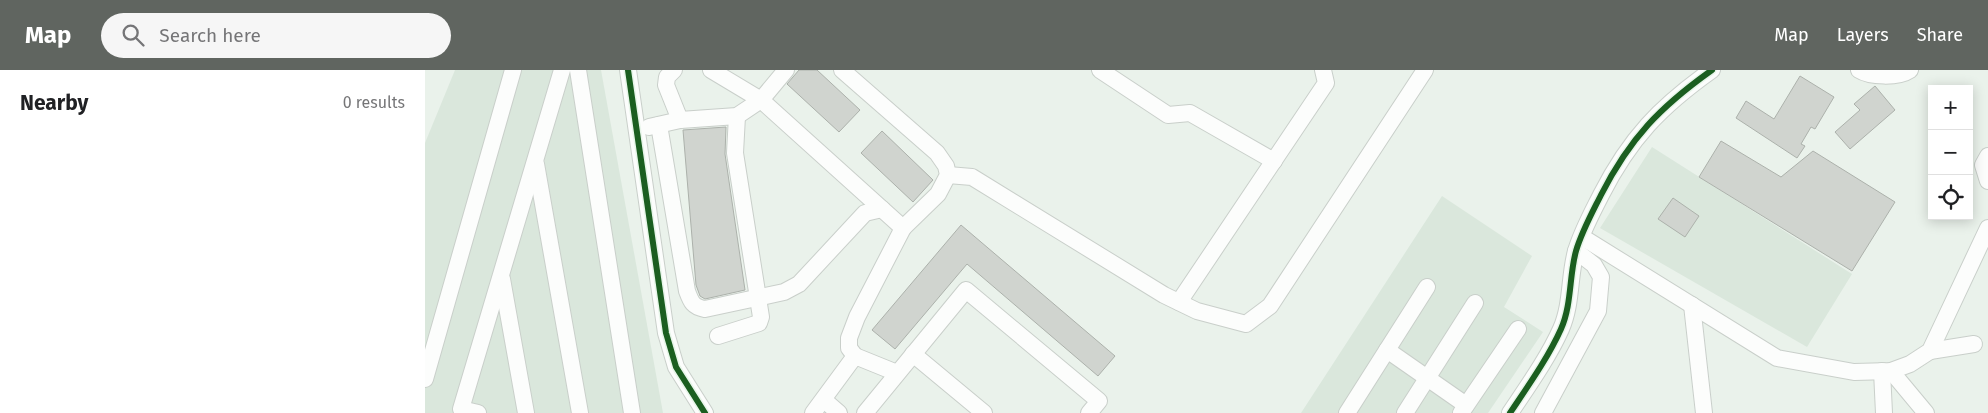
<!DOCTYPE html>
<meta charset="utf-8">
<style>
:root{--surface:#fff;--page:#f6f6f6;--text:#202124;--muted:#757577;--line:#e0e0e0;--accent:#606560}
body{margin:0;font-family:"Fira Sans",sans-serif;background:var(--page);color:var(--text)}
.controls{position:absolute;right:15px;top:15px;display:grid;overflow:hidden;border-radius:0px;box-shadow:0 2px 12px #0003}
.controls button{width:45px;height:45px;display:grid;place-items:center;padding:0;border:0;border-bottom:1px solid var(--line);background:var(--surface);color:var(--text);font:25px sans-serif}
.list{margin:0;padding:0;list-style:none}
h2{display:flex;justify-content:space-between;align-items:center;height:65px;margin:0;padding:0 20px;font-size:21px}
h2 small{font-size:16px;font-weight:400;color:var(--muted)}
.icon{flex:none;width:28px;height:28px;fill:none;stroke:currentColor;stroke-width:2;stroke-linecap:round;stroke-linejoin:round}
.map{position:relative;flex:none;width:1563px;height:343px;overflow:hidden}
header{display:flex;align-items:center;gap:30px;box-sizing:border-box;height:70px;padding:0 25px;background:var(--accent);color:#fff}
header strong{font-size:24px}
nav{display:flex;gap:28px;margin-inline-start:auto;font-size:18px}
.search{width:350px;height:45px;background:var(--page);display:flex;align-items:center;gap:12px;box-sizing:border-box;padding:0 18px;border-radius:28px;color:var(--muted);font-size:19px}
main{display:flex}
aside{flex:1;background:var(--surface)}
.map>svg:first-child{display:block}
.built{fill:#dae7dc}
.building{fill:#d0d4cf;stroke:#acb1ab}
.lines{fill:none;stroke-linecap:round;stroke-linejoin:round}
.minor-casing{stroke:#c9cfca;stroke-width:18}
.minor{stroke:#fcfdfc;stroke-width:16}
.cycleway-casing{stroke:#e7f5e9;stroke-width:9}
.cycleway{stroke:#1b5e20;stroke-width:6}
</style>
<header>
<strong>Map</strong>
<div class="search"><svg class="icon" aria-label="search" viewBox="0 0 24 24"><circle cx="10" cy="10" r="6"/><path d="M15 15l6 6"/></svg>Search here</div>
<nav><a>Map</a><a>Layers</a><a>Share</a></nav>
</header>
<main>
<aside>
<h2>Nearby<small>0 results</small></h2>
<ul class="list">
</ul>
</aside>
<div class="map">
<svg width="1563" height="343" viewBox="0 0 1563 343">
<rect width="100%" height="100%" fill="#eaf2eb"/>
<g class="built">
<path d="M30,0H176L238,343H0V73Z"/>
<path d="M1227,77L1427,204L1382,277L1175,158Z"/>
<path d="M1017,126L1107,186L1079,237L1118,262L1063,343H876Z"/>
</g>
<g class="building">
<path d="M374,0H392L435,40L414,62L362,14Z"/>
<path d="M1375,6L1409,27L1390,59L1386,57L1376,74L1380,76L1372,88L1311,48L1321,31L1349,49Z"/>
<path d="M1450,16L1470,40L1425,79L1410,62L1435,40L1429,34Z"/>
<path d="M301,57L300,84L320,220L280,229L275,226L271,215L258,60Z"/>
<path d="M457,61L508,110L488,132L436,83Z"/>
<path d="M1296,71L1356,107L1388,81L1470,132L1427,201L1274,107Z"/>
<path d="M1248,128L1274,146L1260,167L1233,149Z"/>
<path d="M536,155L690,286L673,306L542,194L470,279L447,260Z"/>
</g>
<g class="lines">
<defs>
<g id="minor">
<path d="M153,0L207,343"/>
<path d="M203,0L241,263L251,297L280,343"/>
<path d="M249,0L242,7L241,15L255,50"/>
<path d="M286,0L336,30L478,158L432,247L424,268V278L430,286"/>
<path d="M417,0L512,83L521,96L523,105L513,124L478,158"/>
<path d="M675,0L743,45L765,43L849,91"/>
<path d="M1434,0C1445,7 1473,8 1485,0"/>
<path d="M234,55L262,221C266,232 268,237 280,239L359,222L374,214L440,143L457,139"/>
<path d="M224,57L255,50L312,46L336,30L361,0"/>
<path d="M1563,86L1558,95L1563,111"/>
<path d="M111,94L155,343"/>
<path d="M523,105L547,107L739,225L772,241L821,254L845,236L1000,0"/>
<path d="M1157,167L1352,288L1429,302L1466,301L1485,294L1505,281L1563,158"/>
<path d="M77,209L101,343"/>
<path d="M754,232L901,13L898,0"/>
<path d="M1267,235L1279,343"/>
<path d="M293,266L334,253L336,247L310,83L312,46"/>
<path d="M962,280L1041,335"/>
<path d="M1505,281L1549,274"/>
<path d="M488,284L559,343"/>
<path d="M1457,301L1459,343"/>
<path d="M1466,301L1501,343"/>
<path d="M0,309L88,0"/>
<path d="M399,330L414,343"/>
<path d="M53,343L36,339L137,0"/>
<path d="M388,343L430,286L472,303"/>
<path d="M440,343L541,220L674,331L664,343"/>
<path d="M922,343L1002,217"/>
<path d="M980,343L1050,233"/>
<path d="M1036,343L1093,259"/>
<path d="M1085,343C1103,316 1123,288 1136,259C1147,234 1144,206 1151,181C1157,161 1167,143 1176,125C1205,68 1235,37 1287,0"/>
<path d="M1118,343L1173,241L1176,207L1169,195L1151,181"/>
</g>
</defs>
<use href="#minor" class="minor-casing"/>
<use href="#minor" class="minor"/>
<defs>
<g id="cycleway">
<path d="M203,0L241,263L251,297L280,343"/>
<path d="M1085,343C1103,316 1123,288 1136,259C1147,234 1144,206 1151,181C1157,161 1167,143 1176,125C1205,68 1235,37 1287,0"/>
</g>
</defs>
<use href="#cycleway" class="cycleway-casing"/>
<use href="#cycleway" class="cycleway"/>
</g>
</svg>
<div class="controls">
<button>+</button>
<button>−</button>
<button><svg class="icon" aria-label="locate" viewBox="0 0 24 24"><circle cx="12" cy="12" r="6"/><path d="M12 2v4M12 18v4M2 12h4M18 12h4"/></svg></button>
</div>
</div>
</main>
